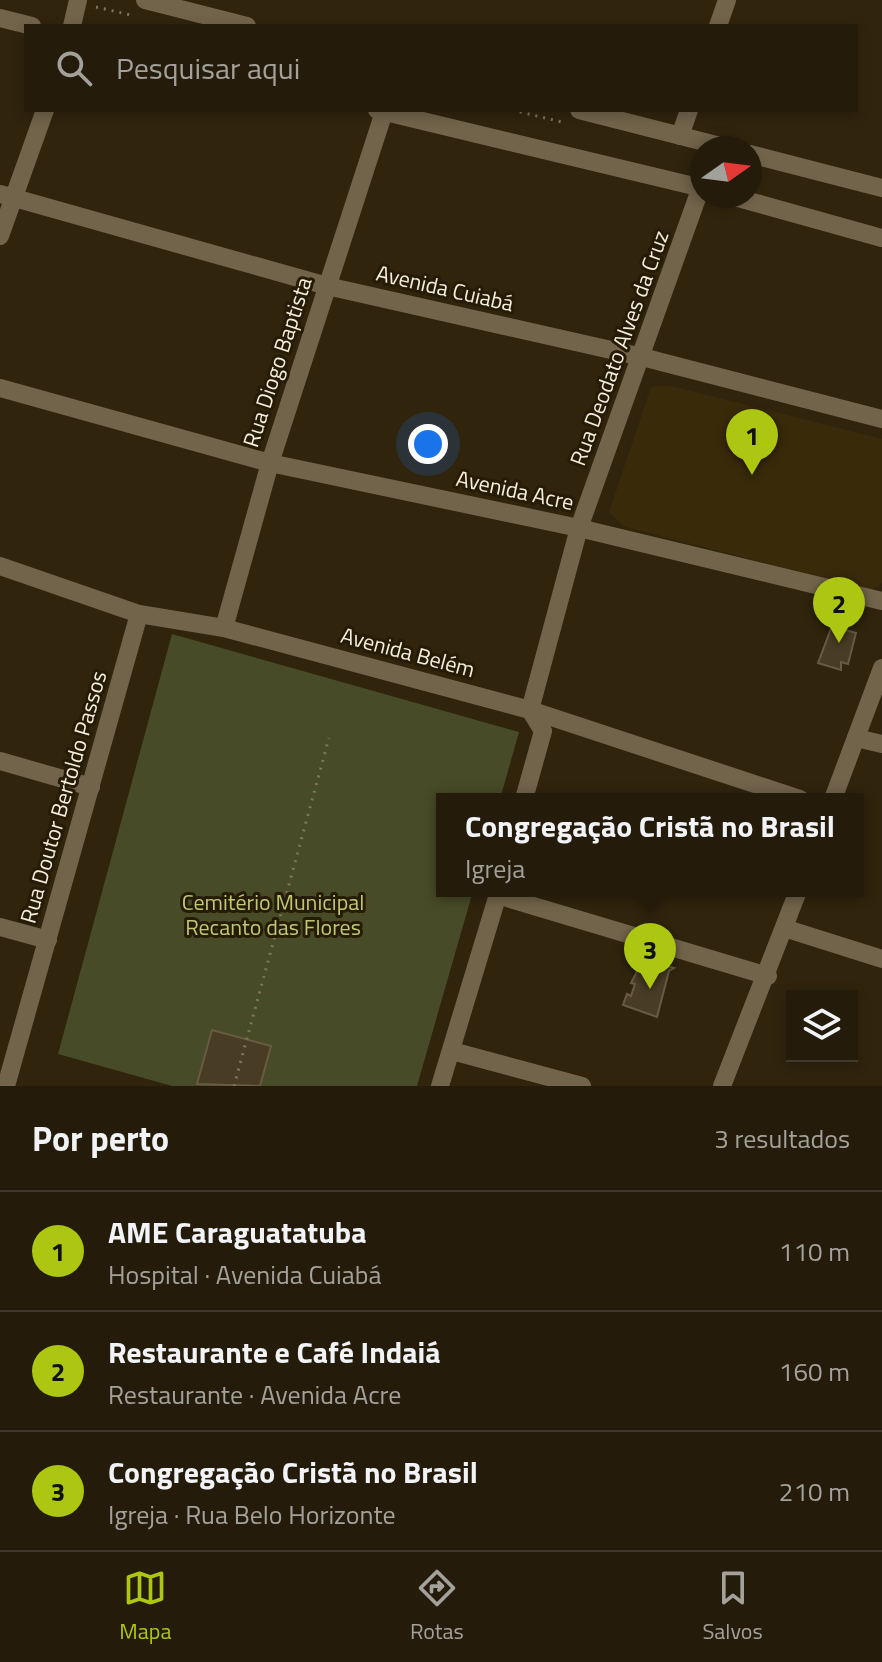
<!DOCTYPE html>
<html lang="pt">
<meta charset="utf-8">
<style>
:root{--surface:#241b0a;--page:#2c2413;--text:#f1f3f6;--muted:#a3a19c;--line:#41392b;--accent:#acc612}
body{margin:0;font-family:"Titillium Web",sans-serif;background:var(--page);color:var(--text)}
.controls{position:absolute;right:24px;bottom:24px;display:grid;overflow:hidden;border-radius:0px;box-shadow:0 4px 12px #0003}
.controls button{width:72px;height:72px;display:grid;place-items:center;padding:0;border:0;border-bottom:2px solid var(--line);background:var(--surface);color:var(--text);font:40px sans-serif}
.compass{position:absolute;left:690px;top:136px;width:72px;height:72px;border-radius:50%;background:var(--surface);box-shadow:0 4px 12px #0003;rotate:76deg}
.you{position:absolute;left:428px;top:444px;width:28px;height:28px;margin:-20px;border:6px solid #fff;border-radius:50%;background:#1a73e8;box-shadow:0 0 0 12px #1a73e833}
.badge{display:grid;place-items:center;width:52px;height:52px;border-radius:50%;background:var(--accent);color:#111;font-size:26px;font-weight:700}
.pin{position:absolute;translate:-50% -66px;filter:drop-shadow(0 2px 4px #0008)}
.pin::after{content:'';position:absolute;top:42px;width:28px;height:24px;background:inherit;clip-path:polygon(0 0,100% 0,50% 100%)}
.popup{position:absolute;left:436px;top:793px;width:428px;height:104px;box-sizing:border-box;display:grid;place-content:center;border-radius:0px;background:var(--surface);filter:drop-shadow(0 2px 6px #0005);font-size:26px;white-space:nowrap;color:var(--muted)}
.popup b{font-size:30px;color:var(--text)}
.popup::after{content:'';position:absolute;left:50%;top:100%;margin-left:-16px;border:16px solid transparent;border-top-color:var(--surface)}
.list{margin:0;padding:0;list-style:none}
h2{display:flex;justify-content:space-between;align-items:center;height:104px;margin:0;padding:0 32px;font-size:34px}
h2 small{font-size:26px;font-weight:400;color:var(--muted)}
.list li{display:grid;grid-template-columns:52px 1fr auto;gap:24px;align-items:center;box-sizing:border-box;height:120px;padding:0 32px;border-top:2px solid var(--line)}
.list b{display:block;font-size:30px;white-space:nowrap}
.list p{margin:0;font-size:26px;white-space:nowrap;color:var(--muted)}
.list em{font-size:26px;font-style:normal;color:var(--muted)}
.icon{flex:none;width:44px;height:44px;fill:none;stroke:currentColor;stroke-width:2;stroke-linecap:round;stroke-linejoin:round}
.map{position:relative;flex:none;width:882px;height:1086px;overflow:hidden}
.search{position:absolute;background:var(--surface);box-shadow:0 4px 12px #0003;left:24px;right:24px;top:24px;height:88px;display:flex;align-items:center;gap:20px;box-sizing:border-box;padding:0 28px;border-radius:0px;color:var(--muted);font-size:30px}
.sheet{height:464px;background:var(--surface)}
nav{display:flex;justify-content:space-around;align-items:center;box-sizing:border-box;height:112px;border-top:2px solid var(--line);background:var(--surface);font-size:22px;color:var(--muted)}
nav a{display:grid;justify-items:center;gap:4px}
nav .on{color:var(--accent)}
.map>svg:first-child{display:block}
.built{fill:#392a0a}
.green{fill:#474b27}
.building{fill:#483c24;stroke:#685b42;stroke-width:2}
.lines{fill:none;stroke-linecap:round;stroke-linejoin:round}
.path{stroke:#7e7460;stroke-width:3;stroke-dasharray:2 6;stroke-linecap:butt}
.minor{stroke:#72644b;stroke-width:18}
.labels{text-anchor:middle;stroke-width:6;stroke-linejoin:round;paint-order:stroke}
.street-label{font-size:22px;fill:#f5eddf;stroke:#261b04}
.park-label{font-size:22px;fill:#bec974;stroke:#261b04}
</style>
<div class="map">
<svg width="882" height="1086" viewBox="0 0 882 1086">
<rect width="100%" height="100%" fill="#30240d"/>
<path class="built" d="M667,385L882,439V583L872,590L625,527L609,512L651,387Z"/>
<path class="green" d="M172,634L519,732L500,799H442V891H473L417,1086H172L58,1054Z"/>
<g class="building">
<path d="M832,626L856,633L848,664L841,662V670L818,663Z"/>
<path d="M640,957L674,968L669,971L657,1017L623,1005L627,994L631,996L635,984L631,983L642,962Z"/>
<path d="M212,1030L271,1046L260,1086L197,1084Z"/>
</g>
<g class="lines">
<g class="path">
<path d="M96,7L135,16"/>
<path d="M512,110L566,123"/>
<path d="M234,1086L329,738"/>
</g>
<g class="minor">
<path d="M145,0L247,26"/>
<path d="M0,18L32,26"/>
<path d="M72,26L78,0"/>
<path d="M718,26L727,0"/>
<path d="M377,110L702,188"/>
<path d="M579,110L728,148"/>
<path d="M680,136L689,110"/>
<path d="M750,154L882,188"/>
<path d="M0,194L327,286L642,357L882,419"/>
<path d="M731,196L882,238"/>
<path d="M0,236L45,110"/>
<path d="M0,388L270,463L579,528L882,601"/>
<path d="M0,566L139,614L224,628L530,710L800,799"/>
<path d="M224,628L270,463L384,112"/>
<path d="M856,738L882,744"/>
<path d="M0,761L91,787"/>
<path d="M524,799L543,731L530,710L579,528L701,187"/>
<path d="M833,799L882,668"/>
<path d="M497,895L768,976"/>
<path d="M0,927L48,940"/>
<path d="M784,928L882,959"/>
<path d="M452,1051L582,1086"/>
<path d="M6,1086L139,614"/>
<path d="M440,1086L499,891"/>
<path d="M722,1086L798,891"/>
</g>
</g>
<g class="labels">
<g class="street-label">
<text transform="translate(445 288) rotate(13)" y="8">Avenida Cuiabá</text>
<text transform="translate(619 348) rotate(-70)" y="8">Rua Deodato Alves da Cruz</text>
<text transform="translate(277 362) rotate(-72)" y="8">Rua Diogo Baptista</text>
<text transform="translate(515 490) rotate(12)" y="8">Avenida Acre</text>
<text transform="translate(408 652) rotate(15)" y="8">Avenida Belém</text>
<text transform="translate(63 797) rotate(-74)" y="8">Rua Doutor Bertoldo Passos</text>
</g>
<g class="park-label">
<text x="273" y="910">Cemitério Municipal<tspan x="273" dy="25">Recanto das Flores</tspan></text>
</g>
</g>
</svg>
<div class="controls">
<button><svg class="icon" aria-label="layers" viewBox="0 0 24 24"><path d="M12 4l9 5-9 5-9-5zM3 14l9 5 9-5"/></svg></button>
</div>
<svg class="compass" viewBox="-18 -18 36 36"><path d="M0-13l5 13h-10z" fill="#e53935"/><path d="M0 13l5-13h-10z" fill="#a3a19c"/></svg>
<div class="you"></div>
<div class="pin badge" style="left:752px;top:475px">1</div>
<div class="pin badge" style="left:839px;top:643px">2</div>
<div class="pin badge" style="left:650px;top:989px">3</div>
<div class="popup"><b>Congregação Cristã no Brasil</b>Igreja</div>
<div class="search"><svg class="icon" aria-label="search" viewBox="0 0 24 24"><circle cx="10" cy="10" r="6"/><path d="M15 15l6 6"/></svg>Pesquisar aqui</div>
</div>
<section class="sheet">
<h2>Por perto<small>3 resultados</small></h2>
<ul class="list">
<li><span class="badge">1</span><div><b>AME Caraguatatuba</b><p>Hospital · Avenida Cuiabá</p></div><em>110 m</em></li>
<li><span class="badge">2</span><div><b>Restaurante e Café Indaiá</b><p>Restaurante · Avenida Acre</p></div><em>160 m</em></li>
<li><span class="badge">3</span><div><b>Congregação Cristã no Brasil</b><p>Igreja · Rua Belo Horizonte</p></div><em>210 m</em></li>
</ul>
</section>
<nav>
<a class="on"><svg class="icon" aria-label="map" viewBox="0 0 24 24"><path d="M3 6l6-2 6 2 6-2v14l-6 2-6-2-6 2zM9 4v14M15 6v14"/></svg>Mapa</a>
<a><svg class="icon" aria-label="directions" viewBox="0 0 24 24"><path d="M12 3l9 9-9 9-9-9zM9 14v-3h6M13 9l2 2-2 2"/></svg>Rotas</a>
<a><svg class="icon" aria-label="saved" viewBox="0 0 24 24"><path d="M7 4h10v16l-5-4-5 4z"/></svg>Salvos</a>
</nav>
